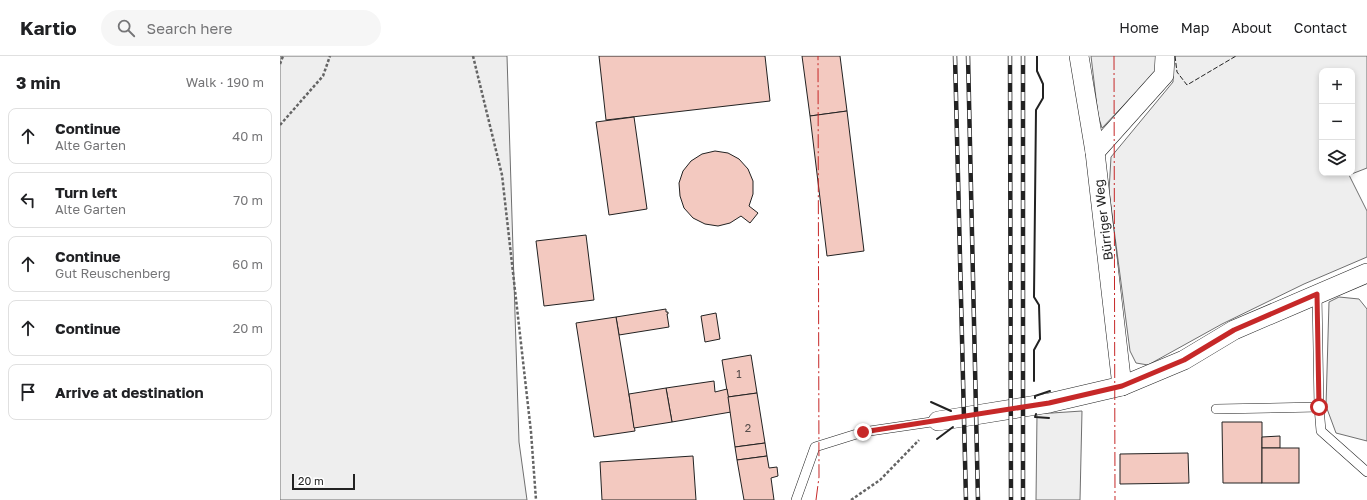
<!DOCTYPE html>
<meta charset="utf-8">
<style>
:root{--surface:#fff;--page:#f6f6f6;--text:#202124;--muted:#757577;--line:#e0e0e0}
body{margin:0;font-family:"Golos Text",sans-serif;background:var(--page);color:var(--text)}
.controls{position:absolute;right:12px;top:12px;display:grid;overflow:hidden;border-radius:8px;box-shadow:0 2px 6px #0003}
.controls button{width:36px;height:36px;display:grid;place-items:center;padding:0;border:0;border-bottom:1px solid var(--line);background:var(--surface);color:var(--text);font:20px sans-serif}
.scale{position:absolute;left:12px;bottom:10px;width:63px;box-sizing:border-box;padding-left:4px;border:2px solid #222;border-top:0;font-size:11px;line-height:14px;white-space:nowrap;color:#222;-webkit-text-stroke:3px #fff;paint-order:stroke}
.stop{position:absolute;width:12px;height:12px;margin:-9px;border:3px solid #c62828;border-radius:50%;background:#fff}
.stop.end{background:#c62828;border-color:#fff;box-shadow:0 1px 4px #0008}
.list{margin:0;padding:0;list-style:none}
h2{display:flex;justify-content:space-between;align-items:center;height:52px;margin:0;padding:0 16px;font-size:17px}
h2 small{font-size:13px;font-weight:400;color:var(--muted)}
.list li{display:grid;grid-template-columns:26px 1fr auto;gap:12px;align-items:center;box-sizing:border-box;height:56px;margin:0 8px 8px;padding:0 8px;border:1px solid var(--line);border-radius:8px}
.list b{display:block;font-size:15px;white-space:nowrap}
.list p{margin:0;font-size:13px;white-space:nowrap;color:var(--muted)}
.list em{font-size:13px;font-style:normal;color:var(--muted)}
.icon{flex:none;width:22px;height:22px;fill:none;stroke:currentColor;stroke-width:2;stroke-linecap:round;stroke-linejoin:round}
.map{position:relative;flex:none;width:1087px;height:444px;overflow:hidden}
header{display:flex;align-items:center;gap:24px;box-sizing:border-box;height:56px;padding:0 20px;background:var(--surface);border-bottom:1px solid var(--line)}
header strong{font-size:19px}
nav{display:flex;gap:22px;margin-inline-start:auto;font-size:14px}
.search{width:280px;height:36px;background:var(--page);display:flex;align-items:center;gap:10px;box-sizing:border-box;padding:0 14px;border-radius:22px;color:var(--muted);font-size:15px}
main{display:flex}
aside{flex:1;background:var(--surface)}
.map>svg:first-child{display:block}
.green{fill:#eee;stroke:#6f6f6f;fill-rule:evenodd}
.building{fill:#f3c9c0;stroke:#222}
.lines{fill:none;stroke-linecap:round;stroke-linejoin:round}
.service-casing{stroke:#222;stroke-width:10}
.minor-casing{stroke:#222;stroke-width:20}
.path{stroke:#646464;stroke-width:2.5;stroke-dasharray:3 2;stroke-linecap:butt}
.service{stroke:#fff;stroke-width:9}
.minor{stroke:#fff;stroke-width:19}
.rail-casing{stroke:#222;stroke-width:4.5}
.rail{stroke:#fff;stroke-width:3;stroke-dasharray:9;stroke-linecap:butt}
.fence{stroke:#222;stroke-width:1;stroke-dasharray:5 2;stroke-linecap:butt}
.wall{stroke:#222;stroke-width:2}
.power{stroke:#c62828;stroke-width:1;stroke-dasharray:14 3 2 3;stroke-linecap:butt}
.route{stroke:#c62828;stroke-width:5}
.labels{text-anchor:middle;stroke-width:3;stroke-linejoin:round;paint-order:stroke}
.number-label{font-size:11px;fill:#564c4a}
.street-label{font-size:13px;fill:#222;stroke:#fff}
</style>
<header>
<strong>Kartio</strong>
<div class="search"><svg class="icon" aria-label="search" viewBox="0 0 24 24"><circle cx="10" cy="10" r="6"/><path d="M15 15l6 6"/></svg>Search here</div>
<nav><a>Home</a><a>Map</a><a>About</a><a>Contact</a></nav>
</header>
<main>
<aside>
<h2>3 min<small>Walk · 190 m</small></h2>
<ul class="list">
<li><svg class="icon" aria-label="ahead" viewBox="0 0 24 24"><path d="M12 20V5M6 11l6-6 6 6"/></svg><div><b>Continue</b><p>Alte Garten</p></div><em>40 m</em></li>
<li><svg class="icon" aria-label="left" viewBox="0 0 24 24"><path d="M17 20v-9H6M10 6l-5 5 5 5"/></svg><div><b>Turn left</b><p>Alte Garten</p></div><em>70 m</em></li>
<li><svg class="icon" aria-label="ahead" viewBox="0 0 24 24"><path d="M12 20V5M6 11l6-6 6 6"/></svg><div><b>Continue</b><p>Gut Reuschenberg</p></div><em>60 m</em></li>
<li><svg class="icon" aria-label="ahead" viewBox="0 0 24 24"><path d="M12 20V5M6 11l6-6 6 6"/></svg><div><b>Continue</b></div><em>20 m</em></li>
<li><svg class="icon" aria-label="arrive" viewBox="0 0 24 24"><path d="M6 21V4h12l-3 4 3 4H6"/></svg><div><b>Arrive at destination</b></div></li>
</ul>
</aside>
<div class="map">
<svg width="1087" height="444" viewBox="0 0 1087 444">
<rect width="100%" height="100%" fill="#fff"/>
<g class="green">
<path d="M0,0H227L239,386L247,444H0Z"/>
<path d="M811,0H878V13L822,72L818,59Z"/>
<path d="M894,0H1087V112L1069,119L1087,155V201L1024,228L942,268L868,309L856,307L850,295L829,135L831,101L893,26ZM1042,15H1072V117H1042Z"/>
<path d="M1059,241L1079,243L1087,253V385L1056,377L1046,350L1049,246Z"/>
<path d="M802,355L800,444H756L757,358Z"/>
</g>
<g class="building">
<path d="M319,0H485L490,45L326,64Z"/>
<path d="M522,0H560L567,55L530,60Z"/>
<path d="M567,55L584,195L547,200L530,60Z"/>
<path d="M354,61L367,153L329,159L316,66Z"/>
<path d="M435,95L448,97L459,103L468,113L473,125V138L469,150L478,157L470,167L461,160L450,167L438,170L425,168L413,162L404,152L400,140L399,127L403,115L411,105L422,98Z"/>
<path d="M306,179L314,244L264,250L256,185Z"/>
<path d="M386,253V256H388V258H387L389,271L339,279L336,261Z"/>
<path d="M436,257L440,283L425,286L421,260Z"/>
<path d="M336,261L355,375L314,381L296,267Z"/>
<path d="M471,299L477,337L448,341L442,304Z"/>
<path d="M434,325L435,336L447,333L451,356L392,366L386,332Z"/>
<path d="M386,332L392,366L354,372L349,338Z"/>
<path d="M477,337L485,387L455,391L448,341Z"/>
<path d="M942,366H982V427H943Z"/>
<path d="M1000,380V392H982V381Z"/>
<path d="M485,387L487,400L457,404L455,391Z"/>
<rect x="982" y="392" width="37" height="35"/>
<path d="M908,397L909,427L840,428V398Z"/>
<path d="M413,400L416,444H322L320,406Z"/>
<path d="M487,400L489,412L497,411L498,420L491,422L494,444H464L457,404Z"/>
</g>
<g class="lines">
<defs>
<g id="service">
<path d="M1037,238L1039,351L1041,375L1087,416"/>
<path d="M936,353L1039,351"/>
<path d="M516,444L535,391L583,376L658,365"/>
</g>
<g id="minor">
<path d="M799,0L815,96L842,330"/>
<path d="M815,96L884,19L885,0"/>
<path d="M658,365L769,347L842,330L904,304L954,274L1087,217"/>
</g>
</defs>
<use href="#service" class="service-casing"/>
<use href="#minor" class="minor-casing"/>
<g class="path">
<path d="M193,0L222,119L251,376L256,444"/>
<path d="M0,8L3,0"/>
<path d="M0,69L43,20L50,0"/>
<path d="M571,444L600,424L639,384"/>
</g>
<use href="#service" class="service"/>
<use href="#minor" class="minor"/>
<defs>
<g id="rail">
<path d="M675,0L686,444"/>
<path d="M688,0L698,444"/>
<path d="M730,0L731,444"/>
<path d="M743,0V444"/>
</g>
</defs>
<use href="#rail" class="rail-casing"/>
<use href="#rail" class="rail"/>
<path class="fence" d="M895,0L897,16L907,29L956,0"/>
<g class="wall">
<path d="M754,325V294L760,283L759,249L754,241L756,54L763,42V28L757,15V0"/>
<path d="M755,342V340L770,335"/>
<path d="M651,346L671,355"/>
<path d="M756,358L755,361L769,362"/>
<path d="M657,383L673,371"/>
</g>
<g class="power">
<path d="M834,0L835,444"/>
<path d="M536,444L539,421L538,0"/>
</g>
</g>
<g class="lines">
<path class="route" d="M583,376L769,347L842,330L904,304L954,274L1037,238L1039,351"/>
</g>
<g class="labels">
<g class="number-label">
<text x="459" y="322">1</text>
<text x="468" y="376">2</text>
</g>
<g class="street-label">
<text transform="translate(823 164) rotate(-97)" y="5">Bürriger Weg</text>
</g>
</g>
</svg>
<div class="controls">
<button>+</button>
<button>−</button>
<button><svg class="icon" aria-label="layers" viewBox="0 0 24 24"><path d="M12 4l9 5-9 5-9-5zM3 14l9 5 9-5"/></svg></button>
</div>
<div class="scale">20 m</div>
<div class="stop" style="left:1039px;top:351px"></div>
<div class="stop end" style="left:583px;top:376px"></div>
</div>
</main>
